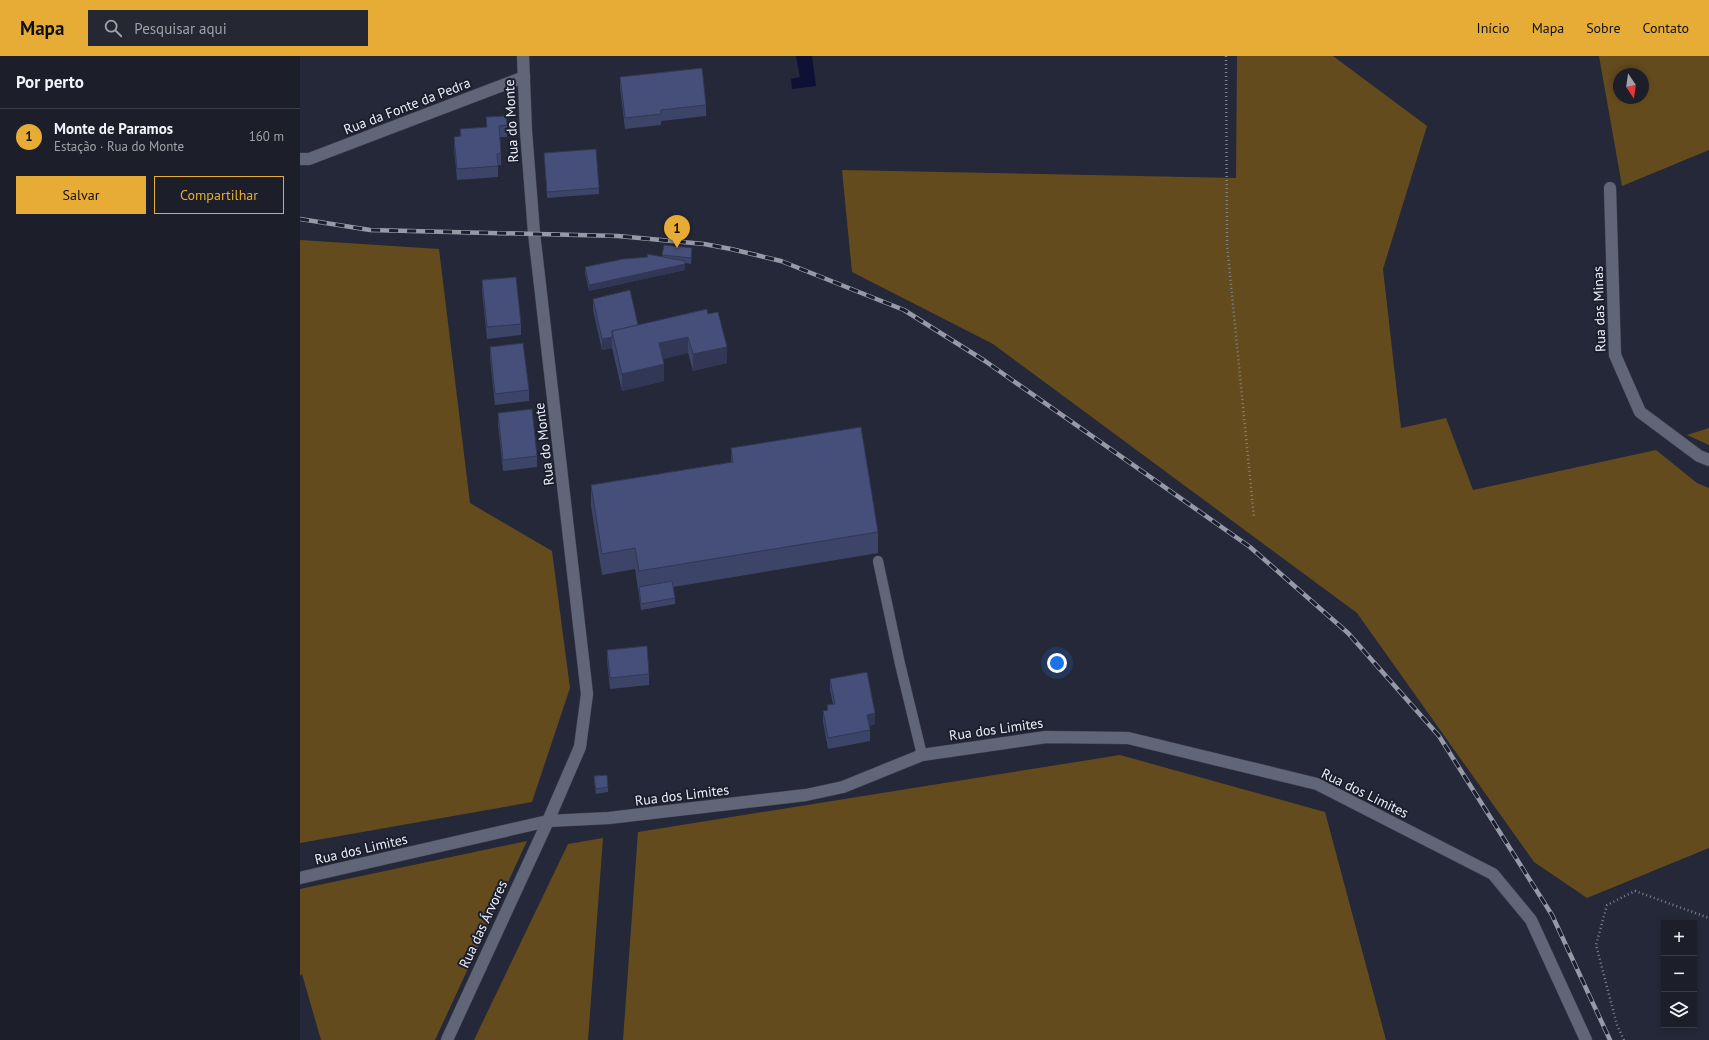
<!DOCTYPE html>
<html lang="pt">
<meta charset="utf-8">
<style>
:root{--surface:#1c1e2a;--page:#252732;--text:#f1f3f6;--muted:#a0a2a8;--line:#3a3c47;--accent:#e6ac36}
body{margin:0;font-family:"PT Sans",sans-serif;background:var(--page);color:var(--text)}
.controls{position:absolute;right:12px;bottom:12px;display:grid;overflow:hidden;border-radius:0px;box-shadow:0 2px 6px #0003}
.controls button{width:36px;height:36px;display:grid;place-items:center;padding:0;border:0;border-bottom:1px solid var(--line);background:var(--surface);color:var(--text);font:20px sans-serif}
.compass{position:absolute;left:1313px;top:12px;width:36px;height:36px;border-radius:50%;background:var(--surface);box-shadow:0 2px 6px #0003;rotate:167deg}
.you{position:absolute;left:757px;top:607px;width:14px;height:14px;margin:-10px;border:3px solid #fff;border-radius:50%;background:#1a73e8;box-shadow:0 0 0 6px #1a73e833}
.badge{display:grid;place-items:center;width:26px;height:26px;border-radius:50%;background:var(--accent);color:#111;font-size:13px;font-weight:700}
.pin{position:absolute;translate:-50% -33px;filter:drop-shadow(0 1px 2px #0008)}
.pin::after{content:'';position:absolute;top:21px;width:14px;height:12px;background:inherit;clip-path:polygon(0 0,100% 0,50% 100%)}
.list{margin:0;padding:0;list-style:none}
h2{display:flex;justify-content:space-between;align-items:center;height:52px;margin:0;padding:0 16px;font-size:17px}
h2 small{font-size:13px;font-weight:400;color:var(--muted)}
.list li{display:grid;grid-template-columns:26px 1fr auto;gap:12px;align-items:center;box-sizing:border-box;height:56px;padding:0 16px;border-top:1px solid var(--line)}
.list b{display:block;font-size:15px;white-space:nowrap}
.list p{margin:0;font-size:13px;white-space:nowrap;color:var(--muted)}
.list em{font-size:13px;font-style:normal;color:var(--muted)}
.actions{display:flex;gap:8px;padding:12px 16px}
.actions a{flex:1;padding:9px 0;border:1px solid var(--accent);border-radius:0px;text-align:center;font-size:14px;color:var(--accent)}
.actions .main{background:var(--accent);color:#111}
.icon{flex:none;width:22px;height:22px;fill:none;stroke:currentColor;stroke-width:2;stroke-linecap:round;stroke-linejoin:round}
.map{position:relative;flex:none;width:1409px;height:984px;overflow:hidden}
header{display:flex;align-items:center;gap:24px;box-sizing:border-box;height:56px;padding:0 20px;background:var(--accent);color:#111}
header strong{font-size:19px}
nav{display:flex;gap:22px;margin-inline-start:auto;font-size:14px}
.search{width:280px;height:36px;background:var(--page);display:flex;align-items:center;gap:10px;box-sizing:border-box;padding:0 14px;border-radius:0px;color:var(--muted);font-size:15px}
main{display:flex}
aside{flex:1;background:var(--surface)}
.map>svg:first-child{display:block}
.forest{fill:#644b1e;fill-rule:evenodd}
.water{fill:#0e1135}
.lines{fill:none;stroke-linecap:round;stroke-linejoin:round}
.service-casing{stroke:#3f424f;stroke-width:11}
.minor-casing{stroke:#3f424f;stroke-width:13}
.path{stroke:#808390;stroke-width:2.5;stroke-dasharray:1 3;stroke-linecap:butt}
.service{stroke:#616578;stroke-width:10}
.minor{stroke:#616578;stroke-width:12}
.rail-casing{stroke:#9699a6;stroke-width:4.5}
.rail{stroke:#1b1f2d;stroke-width:3;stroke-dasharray:9;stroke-linecap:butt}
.wall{fill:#3c4468}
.shaded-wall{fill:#313755}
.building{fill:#464f79;stroke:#313755}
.labels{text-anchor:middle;stroke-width:4;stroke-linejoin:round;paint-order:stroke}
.street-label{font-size:14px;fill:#eceff9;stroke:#1b1f2d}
</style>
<header>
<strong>Mapa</strong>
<div class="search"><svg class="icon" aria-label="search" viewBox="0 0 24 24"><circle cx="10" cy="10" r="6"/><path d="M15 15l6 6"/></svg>Pesquisar aqui</div>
<nav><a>Início</a><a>Mapa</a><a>Sobre</a><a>Contato</a></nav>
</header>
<main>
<aside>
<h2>Por perto<small></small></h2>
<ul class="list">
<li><span class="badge">1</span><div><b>Monte de Paramos</b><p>Estação · Rua do Monte</p></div><em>160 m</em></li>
</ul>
<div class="actions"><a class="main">Salvar</a><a>Compartilhar</a></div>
</aside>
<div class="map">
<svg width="1409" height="984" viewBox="0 0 1409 984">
<rect width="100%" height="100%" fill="#252838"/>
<g class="forest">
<path d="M937,0H1033L1127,70L1083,213L1101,372L1146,362L1173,434L1356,394L1397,427L1409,432V792L1287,842L1234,806L1057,557L693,288L552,216L542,114L936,122Z"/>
<path d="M1299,0H1409V94L1322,130ZM1319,18H1343V42H1319Z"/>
<path d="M0,184L139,193L170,447L252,495L270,632L232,746L0,787Z"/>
<path d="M1409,372V389L1387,379Z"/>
<path d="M820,699L1025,756L1086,984H323L338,776Z"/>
<path d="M303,782L288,984H174L268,788Z"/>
<path d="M227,785L135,984H21L2,918L0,920V833Z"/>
</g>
<path class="water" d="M496,0H512L516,30L492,33L491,23L500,21Z"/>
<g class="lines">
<defs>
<path id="service" d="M578,505L600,608L622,699"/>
<g id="minor">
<path d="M0,103H9L224,21"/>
<path d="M1310,132L1315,299L1340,356L1399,400L1409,404"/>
<path d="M0,822L248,765L309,762L506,739L543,731L622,699L746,681L828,682L1017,728L1193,818L1231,864L1286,984"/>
<path d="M147,984L248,765L280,691L287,638L234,177L226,75L223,0"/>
</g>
</defs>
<use href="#service" class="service-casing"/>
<use href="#minor" class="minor-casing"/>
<g class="path">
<path d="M926,0L927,188L954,462"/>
<path d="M1324,984L1317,969L1296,889L1307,849L1335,835L1409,862"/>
</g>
<use href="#service" class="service"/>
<use href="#minor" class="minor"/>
<defs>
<path id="rail" d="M0,163L70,174L318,180L404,188L431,193L481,205L604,254L685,305L950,491L1048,577L1139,680L1252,859L1310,984"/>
</defs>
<use href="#rail" class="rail-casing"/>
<use href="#rail" class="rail"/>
</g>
<g class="wall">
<path d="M320,21L406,49V60L361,65V69L325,73L320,32Z"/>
<path d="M186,61L207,69V81H200L201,97V109H198V121L157,124L154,92V81H160V73L186,71Z"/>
<path d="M244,97L299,132V138L247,142Z"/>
<path d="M364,189L392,198L391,208L385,207V214L289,235L285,217V211L347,201V198L362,201Z"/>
<path d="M182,224L221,268V279L187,283L182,235Z"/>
<path d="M293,243L338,269L408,258L427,307L393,315L388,297L363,303L364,325L322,335L312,292L302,294L293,254Z"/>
<path d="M190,291L229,334V345L195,349L190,302Z"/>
<path d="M198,357L237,400V411L203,415L198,368Z"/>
<path d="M431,392L578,476V497L373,531L375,542V548L341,554L335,513L302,519L291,450V429L431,406Z"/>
<path d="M307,594L349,618V629L310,633L307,605Z"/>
<path d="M530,623L575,668L569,670L570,674V685L528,693L523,666V655H527V649L533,648L530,634Z"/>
<path d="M294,720L308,731V736L296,738L294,726Z"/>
</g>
<g class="shaded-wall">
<path d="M385,208V214L289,235V229Z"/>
<path d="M312,281V292L302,294V283Z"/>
<path d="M388,281V297L359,304V287Z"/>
<path d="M427,291V307L393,315V298Z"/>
<path d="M364,308V325L322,335V318Z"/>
<path d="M575,657V668L567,670V659Z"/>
</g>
<g class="building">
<path d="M402,12L406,49L361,54V58L325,62L320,21Z"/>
<path d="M206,60L207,69L199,70L201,97L197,98L198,110L157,113L154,81L161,80L160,73L187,71L186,61Z"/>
<path d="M296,93L299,132L247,136L244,97Z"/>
<path d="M364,189L392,192L391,202L362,199Z"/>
<path d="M347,198L385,205V208L289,229L285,211L323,203L348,201Z"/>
<path d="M216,221L221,268L187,271L182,224Z"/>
<path d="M330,234L338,269L312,275V281L302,283L293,243Z"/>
<path d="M407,253L408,258L418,256L427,291L393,298L388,281L359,287L364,308L322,318L312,275Z"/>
<path d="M223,287L229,334L195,338L190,291Z"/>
<path d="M232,353L237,400L203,404L198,357Z"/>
<path d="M561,371L578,476L339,515L335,492L302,498L291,429L433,406L431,392Z"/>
<path d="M372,525L375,542L341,548L339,531Z"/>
<path d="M347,590L349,618L310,622L307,594Z"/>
<path d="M567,616L575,657L567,659L570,674L528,682L523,655L528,654L527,649L535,648L530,623Z"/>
<path d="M307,719L308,731L296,733L294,720Z"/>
</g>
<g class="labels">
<g class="street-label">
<text transform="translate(107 50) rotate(-21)" y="5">Rua da Fonte da Pedra</text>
<text transform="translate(211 65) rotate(-93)" y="5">Rua do Monte</text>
<text transform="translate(1299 253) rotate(-92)" y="5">Rua das Minas</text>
<text transform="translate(244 388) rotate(-97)" y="5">Rua do Monte</text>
<text transform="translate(696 673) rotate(-8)" y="5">Rua dos Limites</text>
<text transform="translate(1065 737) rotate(26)" y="5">Rua dos Limites</text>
<text transform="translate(382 739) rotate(-7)" y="5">Rua dos Limites</text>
<text transform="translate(61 793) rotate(-13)" y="5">Rua dos Limites</text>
<text transform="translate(183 868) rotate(-65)" y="5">Rua das Árvores</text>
</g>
</g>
</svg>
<div class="controls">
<button>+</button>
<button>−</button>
<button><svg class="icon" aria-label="layers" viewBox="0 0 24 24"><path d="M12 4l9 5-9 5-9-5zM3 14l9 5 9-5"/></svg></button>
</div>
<svg class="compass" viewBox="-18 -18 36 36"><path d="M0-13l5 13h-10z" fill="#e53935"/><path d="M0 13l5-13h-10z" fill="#a0a2a8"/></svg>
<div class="you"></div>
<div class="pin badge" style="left:377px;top:192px">1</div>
</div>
</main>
